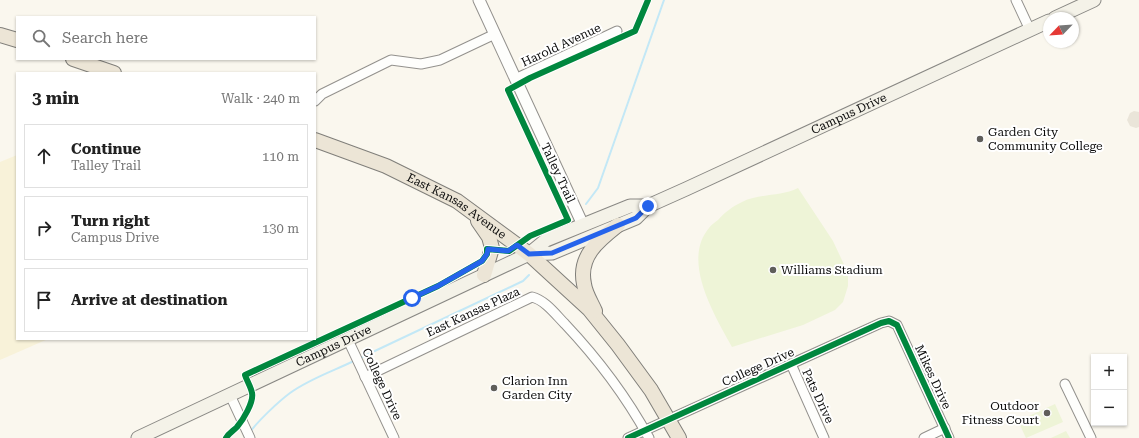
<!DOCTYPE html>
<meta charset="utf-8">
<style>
:root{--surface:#fff;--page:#f2f2f2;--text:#222;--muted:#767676;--line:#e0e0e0}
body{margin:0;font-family:"Roboto Serif",serif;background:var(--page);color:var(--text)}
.controls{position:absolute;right:12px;bottom:12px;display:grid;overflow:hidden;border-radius:0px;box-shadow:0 1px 3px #0004}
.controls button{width:36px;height:36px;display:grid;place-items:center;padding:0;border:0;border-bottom:1px solid var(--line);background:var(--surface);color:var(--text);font:20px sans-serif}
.compass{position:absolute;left:1043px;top:12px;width:36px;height:36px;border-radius:50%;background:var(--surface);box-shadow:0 1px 3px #0004;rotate:245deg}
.stop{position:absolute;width:12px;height:12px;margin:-9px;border:3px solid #2563eb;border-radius:50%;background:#fff}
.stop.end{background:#2563eb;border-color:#fff;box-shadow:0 1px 4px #0008}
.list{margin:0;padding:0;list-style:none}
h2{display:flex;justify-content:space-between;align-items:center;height:52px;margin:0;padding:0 16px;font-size:17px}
h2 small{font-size:13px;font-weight:400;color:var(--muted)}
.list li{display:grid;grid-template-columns:26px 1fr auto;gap:12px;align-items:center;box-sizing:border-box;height:64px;margin:0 8px 8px;padding:0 8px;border:1px solid var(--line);border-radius:0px}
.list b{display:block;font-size:15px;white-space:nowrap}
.list p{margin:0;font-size:13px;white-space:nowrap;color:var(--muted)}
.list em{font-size:13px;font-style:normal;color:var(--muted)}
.icon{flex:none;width:22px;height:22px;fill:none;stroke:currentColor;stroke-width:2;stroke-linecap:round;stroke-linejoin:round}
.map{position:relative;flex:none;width:1139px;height:438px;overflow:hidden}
.search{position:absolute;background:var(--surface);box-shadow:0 1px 3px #0004;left:16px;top:16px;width:300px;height:44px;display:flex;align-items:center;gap:10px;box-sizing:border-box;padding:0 14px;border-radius:0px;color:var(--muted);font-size:15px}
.panel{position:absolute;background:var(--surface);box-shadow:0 1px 3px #0004;left:16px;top:72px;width:300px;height:268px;border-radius:0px}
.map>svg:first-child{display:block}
.farmland{fill:#f8f2d9}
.pitch{fill:#eef4d7}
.plaza{fill:#eae5d9}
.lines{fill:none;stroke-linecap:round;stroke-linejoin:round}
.stream{stroke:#c3e8f6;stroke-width:2}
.minor-casing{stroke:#93918d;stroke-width:11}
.tertiary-casing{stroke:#93918d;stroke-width:13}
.secondary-casing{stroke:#898884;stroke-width:15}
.primary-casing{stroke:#807f7a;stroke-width:16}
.minor{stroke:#fefefc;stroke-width:9}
.tertiary{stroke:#fefefc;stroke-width:11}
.secondary{stroke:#f4f2e8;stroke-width:13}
.primary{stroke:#ece5d6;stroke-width:14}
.cycleway-casing{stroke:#fff;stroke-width:8}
.cycleway{stroke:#00873e;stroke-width:6}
.route{stroke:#2563eb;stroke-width:5}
.poi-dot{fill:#5f5e5a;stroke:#fff;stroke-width:1.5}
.labels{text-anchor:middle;stroke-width:4;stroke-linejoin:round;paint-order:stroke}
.street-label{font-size:12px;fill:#0b0b0b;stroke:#fff}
.poi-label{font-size:12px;fill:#0b0b0b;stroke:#fff;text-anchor:start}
</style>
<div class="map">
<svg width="1139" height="438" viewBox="0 0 1139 438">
<rect width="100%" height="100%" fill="#faf7ee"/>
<path class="farmland" d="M17,155V339H48L0,360V162Z"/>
<g class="pitch">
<path d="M798,188L833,241L848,273V286L843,302L835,310L803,325L732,347C715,316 681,261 709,228C711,225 715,222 718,220C724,213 733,206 742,202C760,193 780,197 798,188Z"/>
<path d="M1055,404L1063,422L1026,438L1018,421Z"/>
<path d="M1066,431L1070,438H1051Z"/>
</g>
<path class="plaza" d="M1134,111L1139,112V127L1136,128L1130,126L1127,120L1130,113Z"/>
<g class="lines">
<g class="stream">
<path d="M586,204L598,188L664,0"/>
<path d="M360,358L523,281L529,275"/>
<path d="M250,432C259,420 278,402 290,393C309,379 333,371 354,361"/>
</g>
<defs>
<g id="minor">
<path d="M1016,0L1030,30"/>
<path d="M515,79L617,31"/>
<path d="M315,101L322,94L391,60L421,64L440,60L495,34"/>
<path d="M348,340L394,438"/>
<path d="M791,364L824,438"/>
<path d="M365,377L532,297C545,300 556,315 565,324C598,359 626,396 649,438"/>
<path d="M1065,384L1091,438"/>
<path d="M230,395L250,438"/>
<path d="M628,438L881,323L889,321L897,325L949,438"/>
<path d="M924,438L945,428"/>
</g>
<path id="tertiary" d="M479,0L583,225"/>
<g id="secondary">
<path d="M1055,18L1094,0"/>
<path id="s1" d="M529,254L552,253L636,218L648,206L686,189L1049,21"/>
<path id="s2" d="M138,438L529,254L546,240L630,206H648"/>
</g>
<g id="primary">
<path d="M0,35L17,40"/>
<path d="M73,59L114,73"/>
<path id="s3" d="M315,140L386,166L457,201L529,254L589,309L618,345L651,390L679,438"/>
<path d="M478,221L489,237L492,248L484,275"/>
<path d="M595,311C591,302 585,293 584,284C578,256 599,240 618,225"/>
</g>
</defs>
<use href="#minor" class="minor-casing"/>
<use href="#tertiary" class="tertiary-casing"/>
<use href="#secondary" class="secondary-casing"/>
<use href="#primary" class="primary-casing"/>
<use href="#minor" class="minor"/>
<use href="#tertiary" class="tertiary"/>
<use href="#secondary" class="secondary"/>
<use href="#primary" class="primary"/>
<defs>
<g id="cycleway">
<path d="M226,438C229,433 233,431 237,427C243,420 254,402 252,393C251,387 247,381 245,375L438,286L482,261L487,254V249L509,251L530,236L568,220L508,90L530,78L635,31L648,0"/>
<path d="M628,438L881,323L889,321L897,325L949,438"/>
</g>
</defs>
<use href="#cycleway" class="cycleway-casing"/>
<use href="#cycleway" class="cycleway"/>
</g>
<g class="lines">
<path class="route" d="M412,298L438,286L482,261L487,254L488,249L508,251L517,245L529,254L552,253L636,218L648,206"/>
</g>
<g class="poi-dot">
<circle cx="980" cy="139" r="4"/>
<circle cx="773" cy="270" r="4"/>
<circle cx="494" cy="388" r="4"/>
<circle cx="1047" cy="413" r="4"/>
</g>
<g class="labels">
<g class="street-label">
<text transform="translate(561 45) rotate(-25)" y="4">Harold Avenue</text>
<text dy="4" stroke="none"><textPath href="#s1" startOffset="352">Campus Drive</textPath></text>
<text transform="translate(558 173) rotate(65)" y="4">Talley Trail</text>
<text dy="4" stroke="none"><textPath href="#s3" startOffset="157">East Kansas Avenue</textPath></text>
<text transform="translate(473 312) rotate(-25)" y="4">East Kansas Plaza</text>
<text dy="4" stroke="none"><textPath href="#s2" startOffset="216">Campus Drive</textPath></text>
<text transform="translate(758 367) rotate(-24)" y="4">College Drive</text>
<text transform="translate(933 377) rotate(65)" y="4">Mikes Drive</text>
<text transform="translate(382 384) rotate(65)" y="4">College Drive</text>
<text transform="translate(818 396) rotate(65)" y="4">Pats Drive</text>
</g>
<g class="poi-label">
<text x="988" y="136">Garden City<tspan x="988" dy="14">Community College</tspan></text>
<text x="781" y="274">Williams Stadium</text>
<text x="502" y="385">Clarion Inn<tspan x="502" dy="14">Garden City</tspan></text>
<text x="1039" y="410" text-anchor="end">Outdoor<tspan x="1039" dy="14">Fitness Court</tspan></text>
</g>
</g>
</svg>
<div class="controls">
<button>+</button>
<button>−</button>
</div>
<svg class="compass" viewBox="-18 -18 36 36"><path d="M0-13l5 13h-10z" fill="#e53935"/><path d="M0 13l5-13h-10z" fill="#767676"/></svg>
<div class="stop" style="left:412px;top:298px"></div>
<div class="stop end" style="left:648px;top:206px"></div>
<div class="search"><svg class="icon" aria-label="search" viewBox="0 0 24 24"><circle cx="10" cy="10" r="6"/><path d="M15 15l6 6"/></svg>Search here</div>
<section class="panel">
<h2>3 min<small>Walk · 240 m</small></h2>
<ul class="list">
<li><svg class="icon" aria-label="ahead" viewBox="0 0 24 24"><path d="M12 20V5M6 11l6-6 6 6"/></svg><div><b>Continue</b><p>Talley Trail</p></div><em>110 m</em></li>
<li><svg class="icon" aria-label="right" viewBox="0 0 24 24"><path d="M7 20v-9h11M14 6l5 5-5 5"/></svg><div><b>Turn right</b><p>Campus Drive</p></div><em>130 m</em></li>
<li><svg class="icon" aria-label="arrive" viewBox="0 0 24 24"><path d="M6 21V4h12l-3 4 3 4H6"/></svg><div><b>Arrive at destination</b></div></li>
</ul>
</section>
</div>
